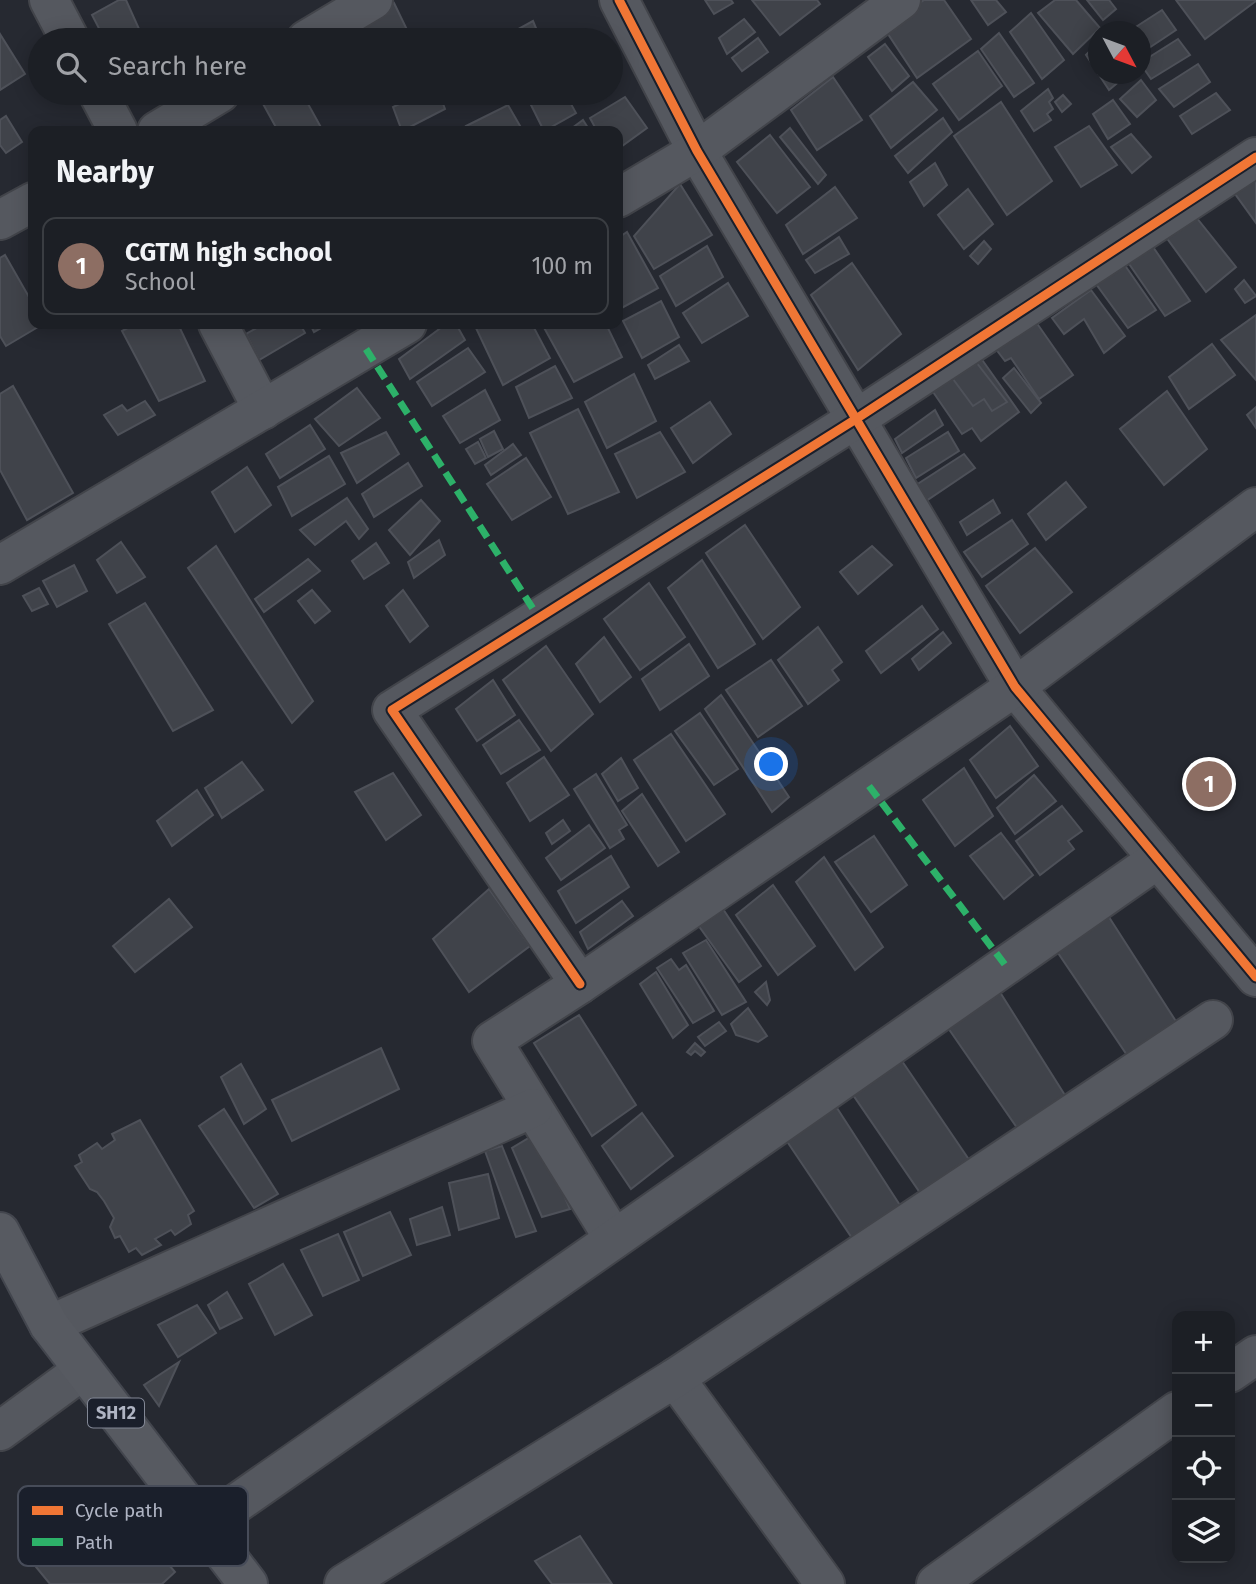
<!DOCTYPE html>
<meta charset="utf-8">
<style>
:root{--surface:#1c1f25;--page:#25272d;--text:#f1f3f6;--muted:#a0a2a7;--line:#3a3d42;--accent:#7f8390}
body{margin:0;font-family:"Fira Sans",sans-serif;background:var(--page);color:var(--text)}
.controls{position:absolute;right:21px;bottom:21px;display:grid;overflow:hidden;border-radius:14px;box-shadow:0 4px 18px #0003}
.controls button{width:63px;height:63px;display:grid;place-items:center;padding:0;border:0;border-bottom:2px solid var(--line);background:var(--surface);color:var(--text);font:35px sans-serif}
.compass{position:absolute;left:1088px;top:21px;width:63px;height:63px;border-radius:50%;background:var(--surface);box-shadow:0 4px 18px #0003;rotate:131deg}
.you{position:absolute;left:772px;top:765px;width:24px;height:24px;margin:-18px;border:5px solid #fff;border-radius:50%;background:#1a73e8;box-shadow:0 0 0 10px #1a73e833}
.badge{display:grid;place-items:center;width:46px;height:46px;border-radius:50%;background:var(--accent);color:#fff;font-size:23px;font-weight:700}
.pin{position:absolute;translate:-50% -50%;border:4px solid #fff;box-shadow:0 2px 7px #0006}
.list{margin:0;padding:0;list-style:none}
h2{display:flex;justify-content:space-between;align-items:center;height:91px;margin:0;padding:0 28px;font-size:30px}
h2 small{font-size:23px;font-weight:400;color:var(--muted)}
.list li{display:grid;grid-template-columns:46px 1fr auto;gap:21px;align-items:center;box-sizing:border-box;height:98px;margin:0 14px 14px;padding:0 14px;border:2px solid var(--line);border-radius:14px}
.list b{display:block;font-size:26px;white-space:nowrap}
.list p{margin:0;font-size:23px;white-space:nowrap;color:var(--muted)}
.list em{font-size:23px;font-style:normal;color:var(--muted)}
.icon{flex:none;width:38px;height:38px;fill:none;stroke:currentColor;stroke-width:2;stroke-linecap:round;stroke-linejoin:round}
.map{position:relative;flex:none;width:1256px;height:1584px;overflow:hidden}
.search{position:absolute;background:var(--surface);box-shadow:0 4px 18px #0003;left:28px;top:28px;width:595px;height:77px;display:flex;align-items:center;gap:18px;box-sizing:border-box;padding:0 24px;border-radius:38px;color:var(--muted);font-size:26px}
.panel{position:absolute;background:var(--surface);box-shadow:0 4px 18px #0003;left:28px;top:126px;width:595px;height:203px;border-radius:14px}
.map>svg:first-child{display:block}
.building{fill:#40434a;stroke:#4e5159;stroke-width:2}
.lines{fill:none;stroke-linecap:round;stroke-linejoin:round}
.minor-casing{stroke:#42444a;stroke-width:42}
.major-casing{stroke:#43464e;stroke-width:42}
.minor{stroke:#55585f;stroke-width:38}
.major{stroke:#575a61;stroke-width:38}
.quiet{stroke:#2db169;stroke-width:7;stroke-dasharray:14 7;stroke-linecap:butt}
.cycleway-casing{stroke:#1a1f2b;stroke-width:13}
.cycleway{stroke:#f07635;stroke-width:9}
.labels{text-anchor:middle;stroke-width:5;stroke-linejoin:round;paint-order:stroke}
.shield{fill:#1a1f2b;stroke:#828795;stroke-width:2}
.shield-label{font-size:18px;font-weight:bold;fill:#afb4c3}
.key{fill:#1a1f2b;stroke:#474c59;stroke-width:2}
.key-label{font-size:19px;fill:#afb4c3}
</style>
<div class="map">
<svg width="1256" height="1584" viewBox="0 0 1256 1584">
<rect width="100%" height="100%" fill="#262931"/>
<g class="building">
<path d="M119,0H126L144,40H105L92,15Z"/>
<path d="M705,0H731L733,3L714,14Z"/>
<path d="M752,0H817L820,4L780,35Z"/>
<path d="M924,0H944L971,39L917,78L884,28Z"/>
<path d="M971,0H996L1006,12L988,25Z"/>
<path d="M1055,0H1076L1100,28L1073,54L1038,13Z"/>
<path d="M1087,0H1109L1116,9L1103,20Z"/>
<path d="M1176,0H1256V1L1205,39Z"/>
<path d="M394,3L412,40H357L352,29Z"/>
<path d="M1162,10L1176,30L1140,54V32H1128Z"/>
<path d="M1031,13L1064,60L1042,79L1010,32Z"/>
<path d="M744,19L755,32L727,54L719,38Z"/>
<path d="M533,21L541,40H498Z"/>
<path d="M999,33L1034,83L1014,97L981,49Z"/>
<path d="M0,34L25,74L0,90Z"/>
<path d="M758,38L768,52L742,71L732,58Z"/>
<path d="M1178,39L1190,55L1151,79L1140,63Z"/>
<path d="M1098,43V74H1128L1109,90L1086,55Z"/>
<path d="M885,44L909,76L892,91L868,57Z"/>
<path d="M978,51L1002,86L959,120L933,84Z"/>
<path d="M1198,64L1210,82L1174,107L1159,89Z"/>
<path d="M833,77L862,120L817,150L791,110Z"/>
<path d="M1141,80L1156,100L1137,117L1120,99Z"/>
<path d="M913,82L937,110L891,148L870,116Z"/>
<path d="M1048,89L1053,98L1049,102L1053,109L1047,114L1051,120L1034,131L1021,111Z"/>
<path d="M257,93H302L323,131H278Z"/>
<path d="M422,93H439L445,109L402,131L393,107Z"/>
<path d="M525,93H565L576,113L544,131Z"/>
<path d="M1216,93L1230,110L1192,134L1180,116Z"/>
<path d="M1063,95L1071,104L1062,112L1055,102Z"/>
<path d="M625,97L647,128L618,149V131H597L590,118Z"/>
<path d="M1113,100L1130,124L1108,139L1093,114Z"/>
<path d="M1001,102L1052,181L1007,215L954,136Z"/>
<path d="M508,105L523,131H469L466,126Z"/>
<path d="M6,116L22,142L6,153L0,145V120Z"/>
<path d="M943,118L952,132L908,173L895,156Z"/>
<path d="M583,120L590,131H568Z"/>
<path d="M1089,126L1117,165L1081,187L1055,147Z"/>
<path d="M790,128L826,175L818,184L780,137Z"/>
<path d="M1131,134L1151,157L1132,173L1111,147Z"/>
<path d="M770,135L810,187L777,213L737,162Z"/>
<path d="M935,163L947,185L924,206L910,182Z"/>
<path d="M1256,171V223L1230,187Z"/>
<path d="M680,184L712,235L654,269L634,236Z"/>
<path d="M835,187L857,218L803,254L786,225Z"/>
<path d="M968,189L993,224L964,249L938,215Z"/>
<path d="M1192,212L1236,267L1206,292L1163,233Z"/>
<path d="M627,232L658,288L618,310V238Z"/>
<path d="M839,237L849,254L815,273L806,260Z"/>
<path d="M984,241L991,249L978,264L970,256Z"/>
<path d="M1149,241L1190,301L1165,316L1125,258Z"/>
<path d="M707,246L723,277L676,306L660,276Z"/>
<path d="M5,255L33,304V324H43L6,346L0,336V258Z"/>
<path d="M852,263L901,334L858,370L811,295Z"/>
<path d="M1124,264L1156,310L1128,328L1096,284Z"/>
<path d="M1244,280L1256,296L1245,303L1235,289Z"/>
<path d="M728,283L748,316L702,343L683,313Z"/>
<path d="M1091,290L1125,336L1104,353L1084,319L1064,334L1052,318Z"/>
<path d="M661,301L679,337L642,358L623,321Z"/>
<path d="M1256,315V380L1221,340Z"/>
<path d="M1036,322L1073,375L1039,399L1011,358L1005,361L995,348L1023,324L1028,330Z"/>
<path d="M135,324H178L205,381L159,401L122,331Z"/>
<path d="M264,324H300L305,333L259,360L246,334Z"/>
<path d="M310,324H328L314,332Z"/>
<path d="M446,324H456L465,340L410,379L399,359Z"/>
<path d="M479,324H532L550,358L503,385L475,326Z"/>
<path d="M542,324H606L622,357L574,382Z"/>
<path d="M1212,344L1235,375L1189,409L1169,377Z"/>
<path d="M679,345L689,361L655,379L648,365Z"/>
<path d="M468,348L485,372L432,406L417,382Z"/>
<path d="M978,354L1019,412L981,441L972,428L962,434L931,389Z"/>
<path d="M976,362L1007,402L992,411L984,399L973,406L953,379Z"/>
<path d="M555,366L572,398L529,418L516,387Z"/>
<path d="M1014,368L1041,403L1031,413L1003,378Z"/>
<path d="M634,374L656,421L607,448L585,402Z"/>
<path d="M13,386L73,493L27,520L0,470V394Z"/>
<path d="M357,388L380,418L339,446L315,419Z"/>
<path d="M485,390L500,420L460,443L443,416Z"/>
<path d="M1167,391L1207,449L1164,485L1120,429Z"/>
<path d="M145,401L155,415L118,435L104,415L122,405L127,411Z"/>
<path d="M710,402L731,434L693,463L671,428Z"/>
<path d="M1256,407V428L1247,415Z"/>
<path d="M578,409L619,492L568,514L530,433Z"/>
<path d="M935,410L943,425L902,453L895,439Z"/>
<path d="M310,425L325,449L280,478L266,454Z"/>
<path d="M494,431L503,449L488,457L480,439Z"/>
<path d="M386,432L399,454L357,483L341,453Z"/>
<path d="M660,432L685,472L637,498L615,454Z"/>
<path d="M948,432L959,451L916,478L906,458Z"/>
<path d="M478,442L486,458L475,464L466,449Z"/>
<path d="M513,444L521,455L491,475L485,465Z"/>
<path d="M964,454L975,468L926,501L916,485Z"/>
<path d="M329,456L345,484L292,516L278,487Z"/>
<path d="M526,458L551,497L512,520L487,484Z"/>
<path d="M408,463L422,486L374,517L362,494Z"/>
<path d="M247,467L271,505L235,532L212,492Z"/>
<path d="M1066,482L1086,507L1046,540L1028,514Z"/>
<path d="M347,498L368,529L359,539L346,521L315,545L300,530Z"/>
<path d="M421,500L440,521L410,555L389,530Z"/>
<path d="M993,500L1000,513L967,535L960,522Z"/>
<path d="M1012,520L1028,544L982,577L964,552Z"/>
<path d="M745,525L800,607L763,639L706,553Z"/>
<path d="M439,540L445,555L414,578L408,562Z"/>
<path d="M121,542L145,577L117,593L97,560Z"/>
<path d="M376,543L389,563L364,579L352,561Z"/>
<path d="M216,546L313,701L292,723L188,568Z"/>
<path d="M872,546L892,565L858,594L840,572Z"/>
<path d="M1035,548L1072,592L1020,633L986,586Z"/>
<path d="M308,559L320,571L264,612L255,599Z"/>
<path d="M702,560L755,644L718,668L668,588Z"/>
<path d="M74,565L87,591L57,607L43,581Z"/>
<path d="M649,583L685,637L640,670L604,619Z"/>
<path d="M39,588L48,604L32,611L23,596Z"/>
<path d="M312,590L330,611L315,623L298,601Z"/>
<path d="M403,590L428,626L410,642L386,606Z"/>
<path d="M145,603L213,710L173,731L109,624Z"/>
<path d="M922,606L938,629L881,673L866,651Z"/>
<path d="M818,627L842,662L832,670L839,680L808,704L778,660Z"/>
<path d="M943,632L951,643L919,670L912,659Z"/>
<path d="M604,637L631,677L600,702L576,664Z"/>
<path d="M689,644L709,676L660,710L642,679Z"/>
<path d="M546,646L593,714L551,751L503,680Z"/>
<path d="M771,660L802,706L758,737L726,690Z"/>
<path d="M493,680L515,715L477,741L456,709Z"/>
<path d="M721,695L789,797L772,812L705,709Z"/>
<path d="M700,713L738,769L714,785L675,731Z"/>
<path d="M519,720L540,750L501,774L483,745Z"/>
<path d="M1010,726L1038,766L996,798L970,760Z"/>
<path d="M671,734L725,814L686,841L634,760Z"/>
<path d="M544,757L569,795L530,821L507,783Z"/>
<path d="M621,758L638,788L618,801L602,774Z"/>
<path d="M242,762L263,790L222,818L205,788Z"/>
<path d="M964,768L993,816L955,846L923,800Z"/>
<path d="M393,773L421,815L386,840L355,792Z"/>
<path d="M596,774L627,825L619,830L624,839L610,848L574,789Z"/>
<path d="M1034,775L1056,801L1015,834L997,808Z"/>
<path d="M197,790L213,815L172,846L157,821Z"/>
<path d="M642,794L679,852L658,866L622,811Z"/>
<path d="M1062,806L1082,831L1068,841L1074,849L1040,875L1016,841Z"/>
<path d="M563,820L570,831L552,844L546,833Z"/>
<path d="M589,825L605,848L561,880L546,858Z"/>
<path d="M1001,833L1033,875L1004,899L970,856Z"/>
<path d="M874,836L907,885L871,912L835,862Z"/>
<path d="M611,856L629,887L576,923L558,891Z"/>
<path d="M824,857L883,947L855,970L796,882Z"/>
<path d="M773,885L815,946L778,975L736,915Z"/>
<path d="M489,889L530,946L469,992L433,939Z"/>
<path d="M169,899L192,927L135,972L113,946Z"/>
<path d="M622,901L633,916L588,949L580,932Z"/>
<path d="M721,906L761,966L739,982L698,925Z"/>
<path d="M1107,914L1179,1026L1131,1061L1056,950Z"/>
<path d="M706,940L746,1002L722,1015L683,953Z"/>
<path d="M671,959L679,970L686,965L714,1011L693,1023L657,968Z"/>
<path d="M656,972L688,1025L673,1038L640,984Z"/>
<path d="M766,982L770,1000L767,1005L755,992Z"/>
<path d="M998,989L1068,1100L1022,1135L946,1025Z"/>
<path d="M748,1008L767,1036L758,1042L736,1035L731,1024Z"/>
<path d="M579,1015L636,1105L592,1136L534,1043Z"/>
<path d="M719,1022L726,1031L705,1046L698,1037Z"/>
<path d="M695,1043L705,1052L701,1056L695,1051L691,1055L687,1052Z"/>
<path d="M381,1048L399,1089L292,1141L272,1100Z"/>
<path d="M902,1061L974,1167L925,1200L851,1092Z"/>
<path d="M241,1064L266,1109L244,1124L221,1077Z"/>
<path d="M837,1108L905,1213L858,1247L786,1140L808,1119Z"/>
<path d="M224,1109L278,1194L254,1208L199,1126Z"/>
<path d="M642,1113L673,1156L631,1189L602,1146Z"/>
<path d="M140,1120L194,1211L188,1215L191,1224L175,1235L171,1230L155,1239L161,1245L142,1255L136,1248L129,1252L120,1236L115,1238L110,1227L114,1218L104,1201L97,1192L90,1189L75,1166L82,1162L79,1155L97,1143L102,1149L115,1140L112,1134Z"/>
<path d="M537,1133L570,1209L542,1217L512,1148Z"/>
<path d="M502,1146L536,1231L516,1237L485,1151Z"/>
<path d="M488,1174L499,1218L459,1230L449,1183Z"/>
<path d="M442,1207L450,1235L417,1245L410,1219Z"/>
<path d="M390,1212L411,1255L363,1276L344,1232Z"/>
<path d="M338,1234L359,1280L323,1296L301,1250Z"/>
<path d="M283,1264L312,1315L275,1335L249,1284Z"/>
<path d="M227,1292L242,1318L220,1329L208,1305Z"/>
<path d="M197,1305L216,1333L178,1357L158,1325Z"/>
<path d="M179,1362L159,1406L144,1385Z"/>
<path d="M109,1495L175,1572L162,1584H50L32,1562Z"/>
<path d="M580,1536L612,1584H552L535,1561Z"/>
</g>
<g class="lines">
<defs>
<g id="minor">
<path d="M49,0L70,40"/>
<path d="M619,0L697,151L1015,687L1256,977"/>
<path d="M306,40L373,0"/>
<path d="M98,93L118,131"/>
<path d="M157,131L220,93"/>
<path d="M618,198L697,151L901,0"/>
<path d="M0,220L33,202"/>
<path d="M218,324L263,410"/>
<path d="M0,565L407,324"/>
<path d="M580,984L392,710L856,419L1256,157"/>
<path d="M614,1239L492,1041L580,984L1015,687L1256,507"/>
<path d="M49,1325L533,1108"/>
<path d="M1230,1373L1256,1355"/>
<path d="M675,1378L825,1584"/>
<path d="M0,1431L83,1370"/>
<path d="M204,1526L1158,859"/>
<path d="M344,1584L675,1378L1213,1020"/>
<path d="M936,1584L1177,1411"/>
</g>
<path id="major" d="M0,1232L49,1325L248,1584"/>
</defs>
<use href="#minor" class="minor-casing"/>
<use href="#major" class="major-casing"/>
<use href="#minor" class="minor"/>
<use href="#major" class="major"/>
<g class="quiet">
<path d="M366,349L539,618"/>
<path d="M869,786L1006,966"/>
</g>
<defs>
<g id="cycleway">
<path d="M619,0L697,151L1015,687L1256,977"/>
<path d="M580,984L392,710L856,419L1256,157"/>
</g>
</defs>
<use href="#cycleway" class="cycleway-casing"/>
<use href="#cycleway" class="cycleway"/>
</g>
<g class="labels">
<rect class="shield" x="88" y="1398.5" width="56" height="29" rx="5"/>
<g class="shield-label">
<text x="116" y="1419">SH12</text>
</g>
</g>
<rect x="18" y="1486" width="230" height="80" rx="10" class="key"/>
<rect x="32" y="1506" width="31" height="9" fill="#f07635"/>
<rect x="32" y="1538" width="31" height="8" fill="#2db169"/>
<g class="key-label">
<text x="75" y="1517">Cycle path</text>
<text x="75" y="1549">Path</text>
</g>
</svg>
<div class="controls">
<button>+</button>
<button>−</button>
<button><svg class="icon" aria-label="locate" viewBox="0 0 24 24"><circle cx="12" cy="12" r="6"/><path d="M12 2v4M12 18v4M2 12h4M18 12h4"/></svg></button>
<button><svg class="icon" aria-label="layers" viewBox="0 0 24 24"><path d="M12 4l9 5-9 5-9-5zM3 14l9 5 9-5"/></svg></button>
</div>
<svg class="compass" viewBox="-18 -18 36 36"><path d="M0-13l5 13h-10z" fill="#e53935"/><path d="M0 13l5-13h-10z" fill="#a0a2a7"/></svg>
<div class="you"></div>
<div class="pin badge" style="left:1209px;top:784px;background:#8d6e63">1</div>
<div class="search"><svg class="icon" aria-label="search" viewBox="0 0 24 24"><circle cx="10" cy="10" r="6"/><path d="M15 15l6 6"/></svg>Search here</div>
<section class="panel">
<h2>Nearby<small></small></h2>
<ul class="list">
<li><span class="badge" style="background:#8d6e63">1</span><div><b>CGTM high school</b><p>School</p></div><em>100 m</em></li>
</ul>
</section>
</div>
